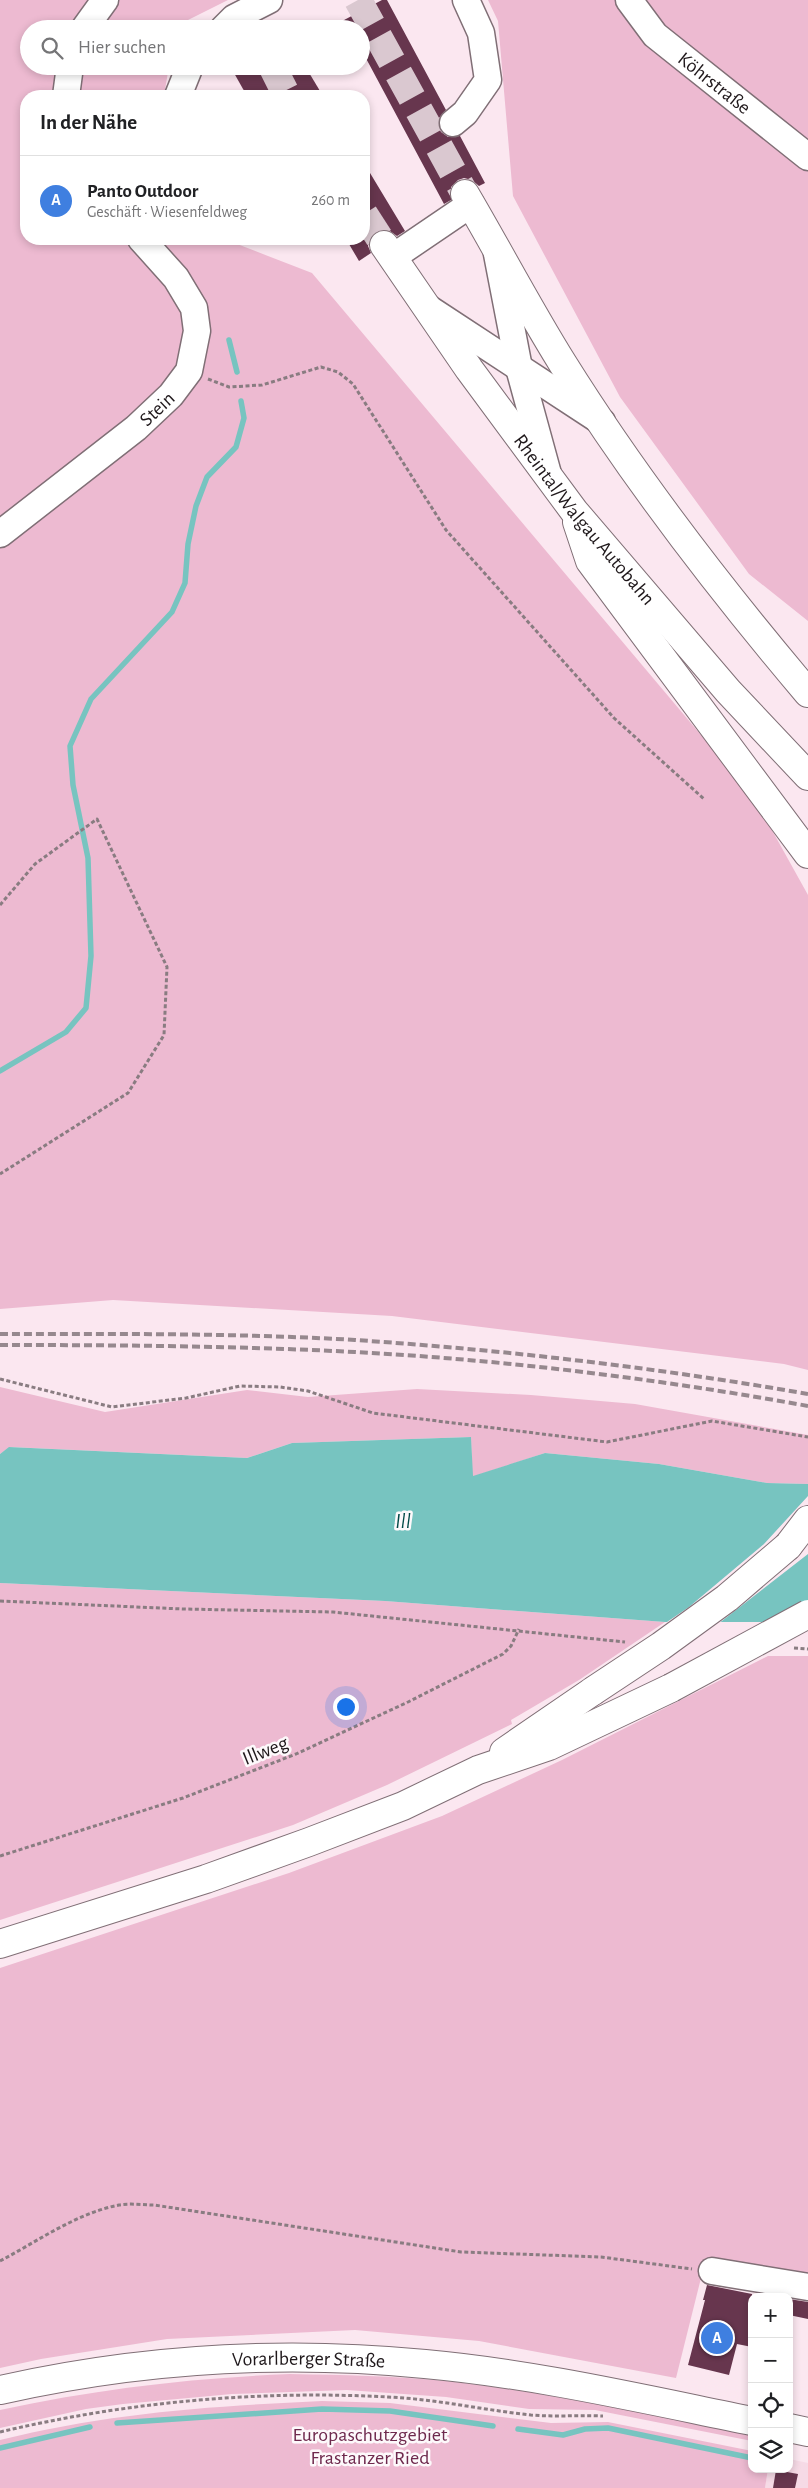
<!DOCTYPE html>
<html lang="de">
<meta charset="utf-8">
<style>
:root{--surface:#fff;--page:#f2f2f2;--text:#202124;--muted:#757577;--line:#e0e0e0;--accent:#126260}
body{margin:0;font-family:"Alegreya Sans",sans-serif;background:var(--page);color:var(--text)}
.controls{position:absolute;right:15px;bottom:15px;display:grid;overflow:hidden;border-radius:10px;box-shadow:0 2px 8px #0003}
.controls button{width:45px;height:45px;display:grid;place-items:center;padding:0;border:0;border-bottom:1px solid var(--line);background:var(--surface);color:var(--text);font:25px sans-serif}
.you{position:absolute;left:345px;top:1706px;width:18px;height:18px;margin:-12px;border:4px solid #fff;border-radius:50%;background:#1a73e8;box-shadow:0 0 0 8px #1a73e833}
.badge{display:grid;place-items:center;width:32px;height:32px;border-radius:50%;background:var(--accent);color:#fff;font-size:16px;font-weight:700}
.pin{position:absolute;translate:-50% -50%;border:2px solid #fff;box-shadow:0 1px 5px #0006}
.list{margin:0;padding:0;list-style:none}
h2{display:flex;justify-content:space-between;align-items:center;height:65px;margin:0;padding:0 20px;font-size:21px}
h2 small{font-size:16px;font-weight:400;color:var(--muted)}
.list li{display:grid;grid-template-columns:32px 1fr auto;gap:15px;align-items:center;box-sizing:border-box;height:90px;padding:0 20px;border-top:1px solid var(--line)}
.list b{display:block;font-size:19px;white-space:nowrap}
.list p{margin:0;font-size:16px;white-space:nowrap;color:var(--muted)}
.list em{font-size:16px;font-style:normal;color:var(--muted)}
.icon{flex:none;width:28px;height:28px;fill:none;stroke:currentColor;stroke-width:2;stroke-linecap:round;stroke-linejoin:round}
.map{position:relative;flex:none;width:808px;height:2488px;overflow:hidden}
.search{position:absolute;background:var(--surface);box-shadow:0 2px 8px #0003;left:20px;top:20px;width:350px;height:55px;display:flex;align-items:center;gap:12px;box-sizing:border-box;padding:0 18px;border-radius:28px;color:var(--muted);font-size:19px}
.panel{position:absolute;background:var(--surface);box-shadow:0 2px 8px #0003;left:20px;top:90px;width:350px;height:155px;border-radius:20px}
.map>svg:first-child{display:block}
.built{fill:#f6dae6}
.green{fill:#edbad1}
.water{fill:#77c4c0}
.pier{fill:#fbe7f0}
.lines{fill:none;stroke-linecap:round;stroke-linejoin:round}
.stream{stroke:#77c4c0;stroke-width:5.5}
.building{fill:#67364e}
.highway-tunnel{stroke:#dac8d0;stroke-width:28;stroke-dasharray:28 14;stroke-linecap:butt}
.minor-casing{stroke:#806f76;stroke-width:29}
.major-casing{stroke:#806f76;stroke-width:30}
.highway-casing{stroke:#806f76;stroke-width:30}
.path{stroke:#897c81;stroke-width:3;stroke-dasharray:4 2.5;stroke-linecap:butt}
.minor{stroke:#fff;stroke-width:26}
.major{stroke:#fff;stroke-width:28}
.highway{stroke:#fff;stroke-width:28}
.rail{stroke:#96888e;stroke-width:4;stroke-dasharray:8 4;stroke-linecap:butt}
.highway-bridge-casing{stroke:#806f76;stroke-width:30;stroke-linecap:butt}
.highway-bridge{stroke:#fff;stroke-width:28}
.labels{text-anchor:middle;stroke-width:5;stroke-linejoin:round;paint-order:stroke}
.street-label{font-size:20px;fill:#1f181b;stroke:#fdf9fb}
.park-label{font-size:20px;fill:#6e294d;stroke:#fdf9fb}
.water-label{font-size:21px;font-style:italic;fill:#004947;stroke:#fdf9fb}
</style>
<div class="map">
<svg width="808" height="2488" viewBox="0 0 808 2488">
<rect width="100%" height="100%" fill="#fbe7f0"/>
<path class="built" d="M789,2459L808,2463V2488H765L768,2469H789Z"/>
<g class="green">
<path d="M0,0H228L176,26L175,29H29V66H169L164,96H26V239H224L312,273L754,798L808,895V1370L784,1364L392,1316L113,1300L0,1309Z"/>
<path d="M488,0H808V621L749,574L620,397L513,196L498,21Z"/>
<path d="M0,1387L105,1412L247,1390L308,1397L417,1389L531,1395L635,1404L808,1435V1484L767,1483L659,1464L545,1453L472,1477L471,1437L292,1443L247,1458L10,1447L0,1454Z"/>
<path d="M0,1583L385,1601L665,1622L579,1680L511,1720L512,1724L387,1785L293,1825L0,1920Z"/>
<path d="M768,1656H808V2279L705,2262L676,2378L479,2341L355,2330L167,2339L41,2359L0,2368V1968L289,1873L442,1816L562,1760Z"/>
<path d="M290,2374C342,2375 394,2376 446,2381C548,2392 650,2415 752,2433V2441L595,2410L529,2409L446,2397L347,2390L232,2394L123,2404L86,2409L0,2428V2410C96,2389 192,2378 290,2374Z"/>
<path d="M322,2401L390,2403L551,2423L608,2422L752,2451V2469H768L765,2488H0V2440C108,2413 211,2406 322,2401Z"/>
</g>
<path class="water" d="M471,1437L473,1476L545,1453L659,1464L767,1483L808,1484V1622H665L385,1601L0,1583V1454L9,1447L247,1458L292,1443Z"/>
<path class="pier" d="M808,1496V1554L718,1624H664L689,1607L764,1544Z"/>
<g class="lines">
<g class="stream">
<path d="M229,340L237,372"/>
<path d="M0,1071L66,1032L86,1008L91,956L88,858L73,785L70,746L91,699L172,612L185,583L188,544L196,506L207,477L236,447L244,418L241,401"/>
<path d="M117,2423L322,2409L390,2411L493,2426"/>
<path d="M518,2429L563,2435L585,2429L608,2428L752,2458"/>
<path d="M0,2448L90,2427"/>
</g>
</g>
<g class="building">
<path d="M382,0H387L446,110L439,118L438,126L441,132L448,137L460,136L485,183L479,186L472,180L464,178L458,180L451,187V200L444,204L361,49V29H327Z"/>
<path d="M230,66H305L323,96H247Z"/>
<path d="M364,163L405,231L397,236L390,231L382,230L376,232L370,239L368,246L371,253L359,261L346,239H364Z"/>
<path d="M707,2285L752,2294V2347L737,2344L729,2375L688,2365L705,2300H703Z"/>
<path d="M789,2299L808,2302V2319L789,2315Z"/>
<path d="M776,2470L798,2474L795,2488H773Z"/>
</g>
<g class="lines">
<g class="highway-tunnel">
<path d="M238,0L252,29"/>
<path d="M358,0L465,194"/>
<path d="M272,66L287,96"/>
<path d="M364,214L384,245"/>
</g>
<defs>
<g id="minor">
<path id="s1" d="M629,0L655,35L808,157"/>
<path d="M84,29L105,0"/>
<path d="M223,29L234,18L269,0"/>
<path d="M66,96L70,66"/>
<path d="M178,96L190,66"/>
<path d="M453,123L465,113L488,80L481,33L466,0"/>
<path d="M497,254L519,368L548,474"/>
<path d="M393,257L471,204"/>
<path d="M428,308L602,422"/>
<path id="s2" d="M0,534L136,428L171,395L189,371L197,331L194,308L176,278L141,239"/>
<path d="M712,2271L808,2287"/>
</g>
<g id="major">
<path id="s3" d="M0,2390C138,2359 283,2350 425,2364C535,2374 643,2399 752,2421"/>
<path d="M789,2428L808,2432"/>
</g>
<g id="highway">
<path d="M465,194C498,250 528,308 563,364C635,479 720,589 808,693"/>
<path id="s4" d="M384,245L469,369L574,511L728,691L808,776"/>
<path d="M577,522L590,561L808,854"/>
<path d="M788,1546L808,1520"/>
<path d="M504,1752L593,1691"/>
<path d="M0,1944L206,1879L309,1842L403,1806L478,1770L549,1746L671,1688"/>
</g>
</defs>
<use href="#minor" class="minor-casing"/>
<use href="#major" class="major-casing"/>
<use href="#highway" class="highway-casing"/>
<g class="path">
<path d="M208,379L229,387L262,385L321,367L338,372L353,384L446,530L614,718L704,799"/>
<path d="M0,905L35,864L97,819L167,967L164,1035L128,1093L0,1174"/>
<path d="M0,1379L112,1407L186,1398L240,1386L280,1387L308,1391L373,1413L607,1442L712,1421L808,1437"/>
<path d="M0,1601L183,1609L333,1612L625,1642"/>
<path d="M794,1648L808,1649"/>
<path d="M0,1856L183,1798L296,1754L408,1702L503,1654L511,1646L519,1629"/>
<path d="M0,2261C38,2241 77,2213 119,2205C131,2203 143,2205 154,2205L461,2252L601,2257L692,2269"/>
<path d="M0,2432C126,2402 258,2390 388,2397C436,2399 483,2410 531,2415C555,2417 578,2415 603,2416"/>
</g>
<use href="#minor" class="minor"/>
<use href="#major" class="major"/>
<use href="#highway" class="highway"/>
<g class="rail">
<path d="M0,1334C118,1334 237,1333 355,1340C506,1350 659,1368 808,1394"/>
<path d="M0,1345C118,1345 237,1346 355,1352C506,1360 659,1379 808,1406"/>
</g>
<defs>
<g id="highway-bridge">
<path d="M671,1688L808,1614"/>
<path d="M593,1691L661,1646L727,1598L788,1546"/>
</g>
</defs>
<use href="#highway-bridge" class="highway-bridge-casing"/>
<use href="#highway-bridge" class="highway-bridge"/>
</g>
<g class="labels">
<g class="street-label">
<text dy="7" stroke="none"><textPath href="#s1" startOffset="120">Köhrstraße</textPath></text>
<text dy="7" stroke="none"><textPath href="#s2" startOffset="201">Stein</textPath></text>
<text dy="7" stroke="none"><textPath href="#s4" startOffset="340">Rheintal/Walgau Autobahn</textPath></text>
<text transform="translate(265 1750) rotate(-22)" y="7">Illweg</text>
<text dy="7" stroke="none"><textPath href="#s3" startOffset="311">Vorarlberger Straße</textPath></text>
</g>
<g class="park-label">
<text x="370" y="2441">Europaschutzgebiet<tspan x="370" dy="23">Frastanzer Ried</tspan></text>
</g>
<g class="water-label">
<text x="403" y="1528">Ill</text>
</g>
</g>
</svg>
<div class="controls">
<button>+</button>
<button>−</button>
<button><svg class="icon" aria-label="locate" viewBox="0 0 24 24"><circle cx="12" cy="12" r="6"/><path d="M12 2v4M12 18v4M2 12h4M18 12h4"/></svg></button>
<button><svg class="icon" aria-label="layers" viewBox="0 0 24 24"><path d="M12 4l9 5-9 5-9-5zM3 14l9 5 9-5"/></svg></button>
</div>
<div class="you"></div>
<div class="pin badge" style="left:717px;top:2338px;background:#3f7fe0">A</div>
<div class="search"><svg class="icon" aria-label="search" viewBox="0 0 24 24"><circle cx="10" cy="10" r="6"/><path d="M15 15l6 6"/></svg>Hier suchen</div>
<section class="panel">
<h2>In der Nähe<small></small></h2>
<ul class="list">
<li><span class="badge" style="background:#3f7fe0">A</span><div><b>Panto Outdoor</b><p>Geschäft · Wiesenfeldweg</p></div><em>260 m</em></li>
</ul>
</section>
</div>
